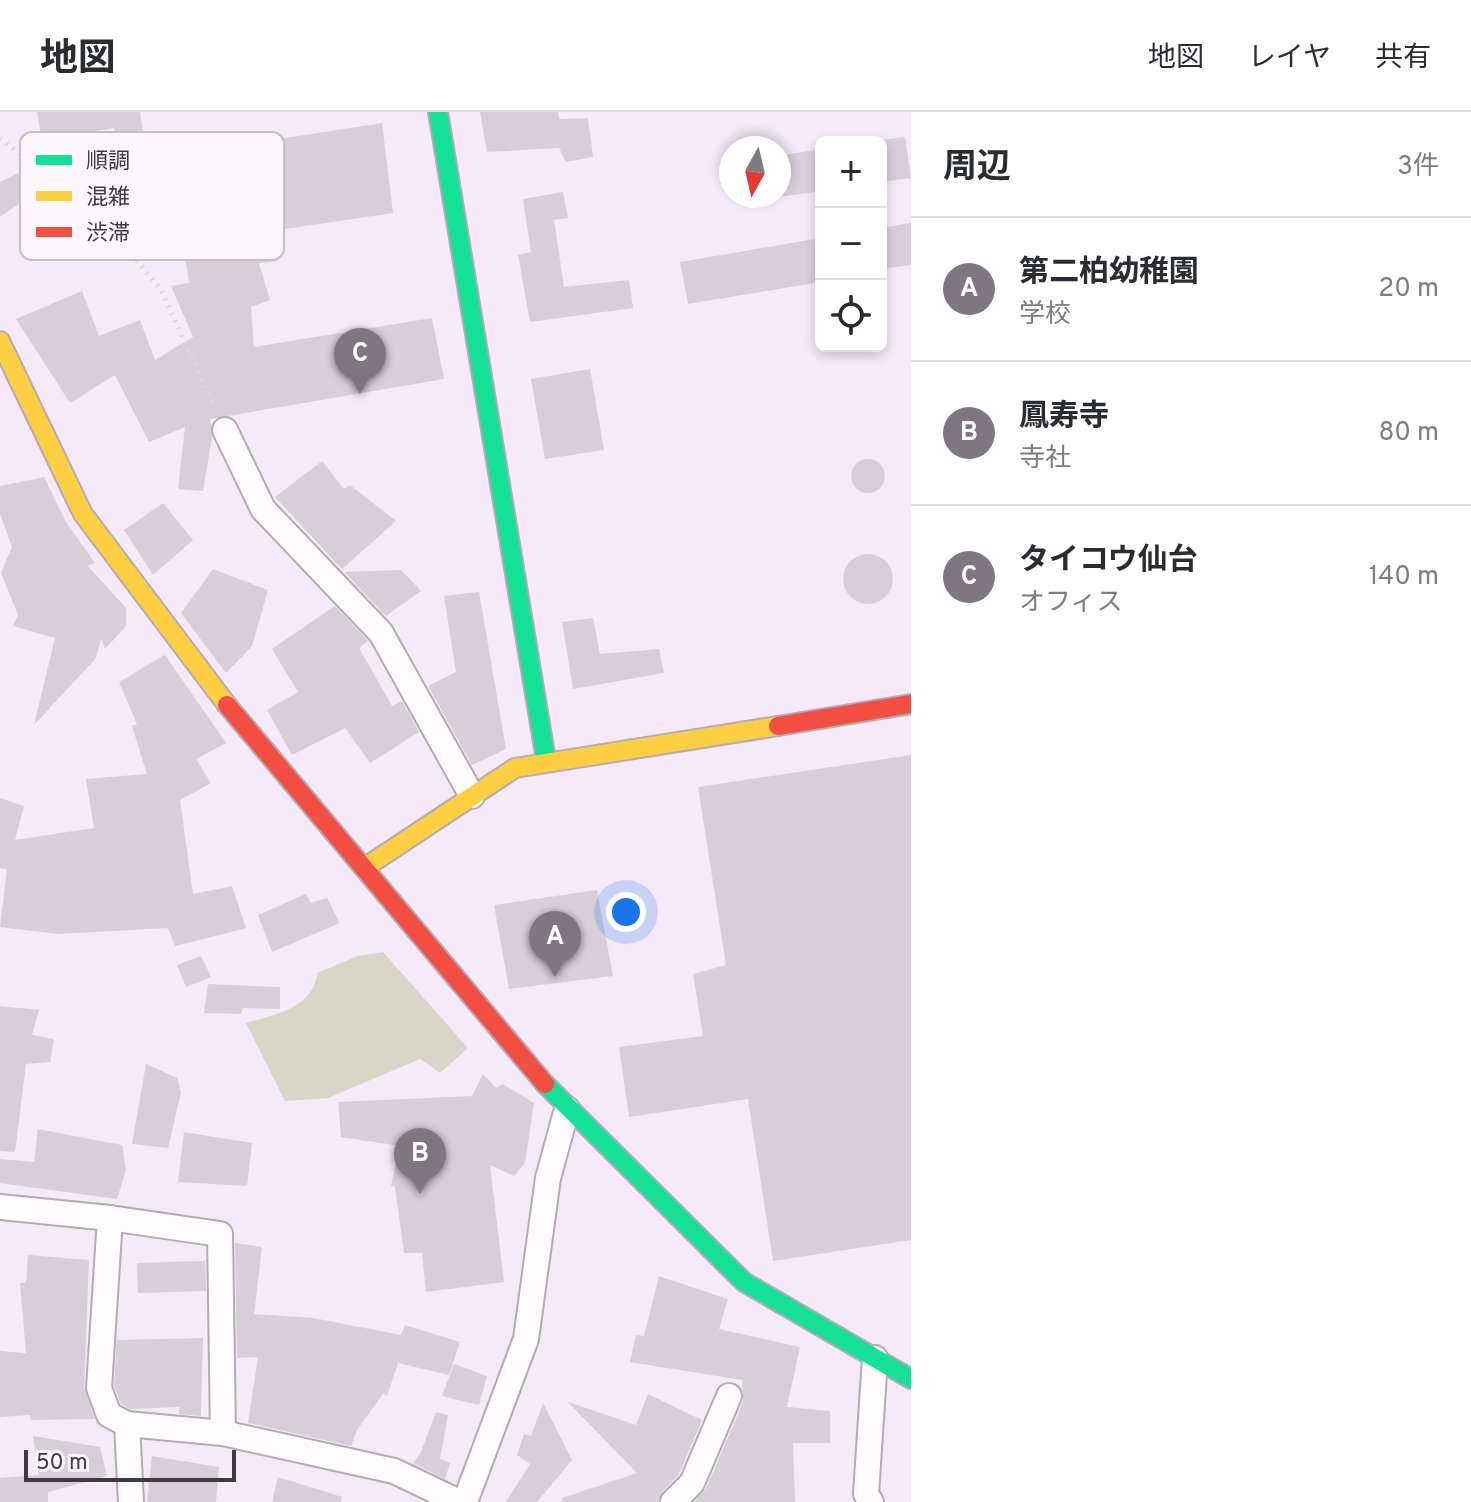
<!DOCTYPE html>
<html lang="ja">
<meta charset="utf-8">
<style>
:root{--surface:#fff;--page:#f7f7f7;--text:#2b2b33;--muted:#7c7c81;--line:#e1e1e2;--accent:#807683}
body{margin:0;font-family:Overpass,"Noto Sans JP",sans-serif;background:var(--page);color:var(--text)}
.controls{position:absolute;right:24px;top:24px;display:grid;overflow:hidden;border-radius:12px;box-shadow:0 4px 12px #0003}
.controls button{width:72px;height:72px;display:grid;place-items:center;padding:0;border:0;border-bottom:2px solid var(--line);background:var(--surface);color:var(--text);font:40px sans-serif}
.compass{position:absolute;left:719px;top:24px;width:72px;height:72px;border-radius:50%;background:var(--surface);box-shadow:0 4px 12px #0003;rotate:188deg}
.scale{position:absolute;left:24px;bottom:20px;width:212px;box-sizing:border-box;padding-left:8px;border:4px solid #403843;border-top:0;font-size:22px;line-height:28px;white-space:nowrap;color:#403843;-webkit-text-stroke:6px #fcf7fd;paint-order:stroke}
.you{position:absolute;left:626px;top:800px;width:28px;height:28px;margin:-20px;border:6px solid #fff;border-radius:50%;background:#1a73e8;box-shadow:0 0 0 12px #1a73e833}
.badge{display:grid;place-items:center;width:52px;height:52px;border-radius:50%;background:var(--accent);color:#fff;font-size:26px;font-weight:700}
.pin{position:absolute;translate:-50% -66px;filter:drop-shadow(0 2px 4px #0008)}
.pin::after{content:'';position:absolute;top:42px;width:28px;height:24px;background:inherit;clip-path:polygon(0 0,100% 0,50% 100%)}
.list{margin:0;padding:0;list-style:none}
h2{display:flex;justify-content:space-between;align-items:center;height:104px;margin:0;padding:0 32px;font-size:34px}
h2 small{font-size:26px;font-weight:400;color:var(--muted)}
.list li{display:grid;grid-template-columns:52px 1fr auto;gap:24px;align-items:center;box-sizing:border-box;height:144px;padding:0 32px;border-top:2px solid var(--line)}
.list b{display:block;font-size:30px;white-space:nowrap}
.list p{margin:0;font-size:26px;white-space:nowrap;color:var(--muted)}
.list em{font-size:26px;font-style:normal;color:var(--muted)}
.icon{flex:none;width:44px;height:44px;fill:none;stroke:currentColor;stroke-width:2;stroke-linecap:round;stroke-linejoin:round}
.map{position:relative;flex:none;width:911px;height:1390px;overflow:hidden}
header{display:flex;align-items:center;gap:48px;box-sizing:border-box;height:112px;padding:0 40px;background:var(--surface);border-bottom:2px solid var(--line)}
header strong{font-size:38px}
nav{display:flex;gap:44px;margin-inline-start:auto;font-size:28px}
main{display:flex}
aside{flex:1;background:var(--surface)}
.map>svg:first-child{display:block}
.green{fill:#d8d6c6}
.building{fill:#d7ceda}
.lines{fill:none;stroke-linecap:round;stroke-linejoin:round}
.street-casing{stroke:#b4abb6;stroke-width:28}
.fast-casing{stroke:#b4abb6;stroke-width:22}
.slow-casing{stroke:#b4abb6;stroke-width:22}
.jam-casing{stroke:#b4abb6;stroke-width:22}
.path{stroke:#dbd7db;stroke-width:5;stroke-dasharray:2 6;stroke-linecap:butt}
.street{stroke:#fefcfe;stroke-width:24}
.fast{stroke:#16e098;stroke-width:18}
.slow{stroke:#ffcf43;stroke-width:18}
.jam{stroke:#f24e42;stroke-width:18}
.key{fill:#fcf7fd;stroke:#c4bec5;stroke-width:2}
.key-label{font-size:22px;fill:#403843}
</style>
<header>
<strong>地図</strong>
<nav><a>地図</a><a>レイヤ</a><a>共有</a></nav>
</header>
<main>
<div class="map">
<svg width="911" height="1390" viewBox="0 0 911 1390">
<rect width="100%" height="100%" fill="#f6e9f9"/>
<path class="green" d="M383,840L468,936L440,961L420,947L328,986L285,989L246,911C274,903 314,896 317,861L358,844Z"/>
<g class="building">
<path d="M37,0H140L145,35L118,40L114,16L42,28Z"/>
<path d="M480,0H558L559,7L588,6L593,45L566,50L559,36L487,40Z"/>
<path d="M382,11L393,101L278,118L277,149L259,151L270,188L251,195L254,235L432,206L444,267L210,307L212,325L203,379L178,377L185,315L149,330L115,263L70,291L16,207L82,179L99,224L140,208L155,248L193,225L171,174L189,171L170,44Z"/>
<path d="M905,25L911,66L881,70V28Z"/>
<path d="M821,37V79L779,85V44Z"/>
<path d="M27,57L39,78L0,105V70Z"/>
<path d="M563,80L568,106L554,108L564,175L629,168L633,196L530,210L518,143L531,140L523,87Z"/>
<path d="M911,111V153L881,157V116Z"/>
<path d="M821,126V170L688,192L680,150Z"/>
<path d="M590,257L604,338L545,347L531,267Z"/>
<circle cx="868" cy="364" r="17"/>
<path d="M322,349L344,377L350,373L396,409L342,457L275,385Z"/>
<path d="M44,365L66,410L95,451L88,454L126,496V514L105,537L101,527L96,546L34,613L55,526L13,514L18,503L1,461L12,435L0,402V374Z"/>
<path d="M163,391L193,428L153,463L124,418Z"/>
<circle cx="868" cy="467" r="25"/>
<path d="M213,457L268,478L252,534L226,561L181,501Z"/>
<path d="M401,458L421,479L386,504L344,460Z"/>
<path d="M479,480L506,637L472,653L428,574L456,560L444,484Z"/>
<path d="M335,494L368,529L359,536L392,594L402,589L419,620L370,651L345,616L292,643L267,598L298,580L272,537Z"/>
<path d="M593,506L600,542L659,537L664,561L573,577L562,510Z"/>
<path d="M165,543L226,631L196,647L211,671L180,688L193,782L232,774L246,816L175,834L168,816L58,822L0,815L7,757L0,756V686L24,694L15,728L94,716L86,667L147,662L132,614L137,612L119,570Z"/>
<path d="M911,643V1128L773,1149L748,987L629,1005L619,935L703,924L693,862L726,853L698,675Z"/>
<path d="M597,778L613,864L509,877L494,793Z"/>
<path d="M306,782L311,791L327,786L340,811L272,840L258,803Z"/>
<path d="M201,844L211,865L186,875L177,853Z"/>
<path d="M208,872L280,875V897L243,896L241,902L204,901Z"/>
<path d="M0,894L39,898L32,923L54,927L50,950L26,952L15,1040L0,1039Z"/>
<path d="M146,952L177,966L181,981L168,1036L132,1032Z"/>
<path d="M483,962L496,976L503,972L534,991L525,1051L514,1064L490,1053L504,1170L426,1180L422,1141H404L395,1075L391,1074L400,1034L341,1025L338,990L472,984Z"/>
<path d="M38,1017L122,1033L126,1058L117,1087L0,1071V1047L34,1050Z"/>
<path d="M184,1020L252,1031L247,1074L178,1070Z"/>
<path d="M235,1131L262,1135L254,1202L313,1206L401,1223L405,1213L460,1230L449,1263L398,1251L387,1284L383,1282L357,1318L351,1334L248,1311L258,1245L237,1246Z"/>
<path d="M28,1143L89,1148L84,1276L95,1307L31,1308L30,1303L0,1305V1239L26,1241L20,1171H26Z"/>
<path d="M205,1149L206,1179L138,1181L137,1151Z"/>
<path d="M659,1164L728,1187L719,1217L800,1235L787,1295L830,1299V1331H793L795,1390H694L706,1377L743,1290L742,1268L630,1250L636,1223L644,1224Z"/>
<path d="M117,1225L118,1228L203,1226L201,1304L179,1302V1295L130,1297L121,1292L114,1274Z"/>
<path d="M454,1252L487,1264L479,1293L442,1284Z"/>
<path d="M648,1282L702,1308L679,1362L662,1380L658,1390H562V1386L637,1361L568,1290L636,1313Z"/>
<path d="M543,1291L572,1348L537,1390H506L530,1352L517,1343L524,1322L531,1324Z"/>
<path d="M436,1300L448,1303L440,1347L450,1351L445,1367L413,1351L421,1340Z"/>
<path d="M33,1324L100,1335L107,1364L48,1380V1390H0V1366L39,1363Z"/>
<path d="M152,1344L219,1355L216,1390H147Z"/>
<path d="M278,1365L342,1385L341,1390H272Z"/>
</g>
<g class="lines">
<defs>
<g id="street">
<path d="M225,318L263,397L381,521L472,684"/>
<path d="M0,1095L110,1106L99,1276L109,1303L127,1312L223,1321L394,1359L459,1390"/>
<path d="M110,1106L220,1122L223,1321"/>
<path d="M127,1312L131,1390"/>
<path d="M465,1390L526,1227L548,1066L567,997"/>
<path d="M673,1390L692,1371L729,1284"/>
<path d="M871,1390L866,1382L875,1246"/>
</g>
<g id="fast">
<path d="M438,0L546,648"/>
<path d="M545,972L744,1170L911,1267"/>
</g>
<g id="slow">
<path d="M0,229L83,402L227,593"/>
<path d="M364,756L515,656L778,614"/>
</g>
<g id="jam">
<path d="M227,593L545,972"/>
<path d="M778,614L911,592"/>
</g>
</defs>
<use href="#street" class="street-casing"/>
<use href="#fast" class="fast-casing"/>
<use href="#slow" class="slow-casing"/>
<use href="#jam" class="jam-casing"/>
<path class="path" d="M0,26L107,111L161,178L215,296"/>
<use href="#street" class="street"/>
<use href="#fast" class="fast"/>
<use href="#slow" class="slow"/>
<use href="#jam" class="jam"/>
</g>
<rect x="20" y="20" width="264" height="128" rx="12" class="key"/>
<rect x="36" y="43" width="36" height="10" fill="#16e098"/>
<rect x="36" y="79" width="36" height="10" fill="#ffcf43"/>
<rect x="36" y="115" width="36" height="10" fill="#f24e42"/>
<g class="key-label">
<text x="86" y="56">順調</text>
<text x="86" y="92">混雑</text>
<text x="86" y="128">渋滞</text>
</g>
</svg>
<div class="controls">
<button>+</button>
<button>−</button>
<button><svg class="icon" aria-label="locate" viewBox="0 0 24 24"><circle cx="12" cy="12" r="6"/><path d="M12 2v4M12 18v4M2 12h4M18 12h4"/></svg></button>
</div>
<svg class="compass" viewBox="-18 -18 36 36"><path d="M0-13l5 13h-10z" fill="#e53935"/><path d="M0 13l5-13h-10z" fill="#7c7c81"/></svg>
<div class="scale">50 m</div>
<div class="you"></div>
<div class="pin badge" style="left:555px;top:865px">A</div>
<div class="pin badge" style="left:420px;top:1082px">B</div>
<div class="pin badge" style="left:360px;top:282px">C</div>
</div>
<aside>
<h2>周辺<small>3件</small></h2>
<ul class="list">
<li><span class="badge">A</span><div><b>第二柏幼稚園</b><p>学校</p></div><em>20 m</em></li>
<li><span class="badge">B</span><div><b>鳳寿寺</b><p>寺社</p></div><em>80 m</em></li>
<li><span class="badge">C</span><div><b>タイコウ仙台</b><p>オフィス</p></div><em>140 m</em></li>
</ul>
</aside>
</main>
